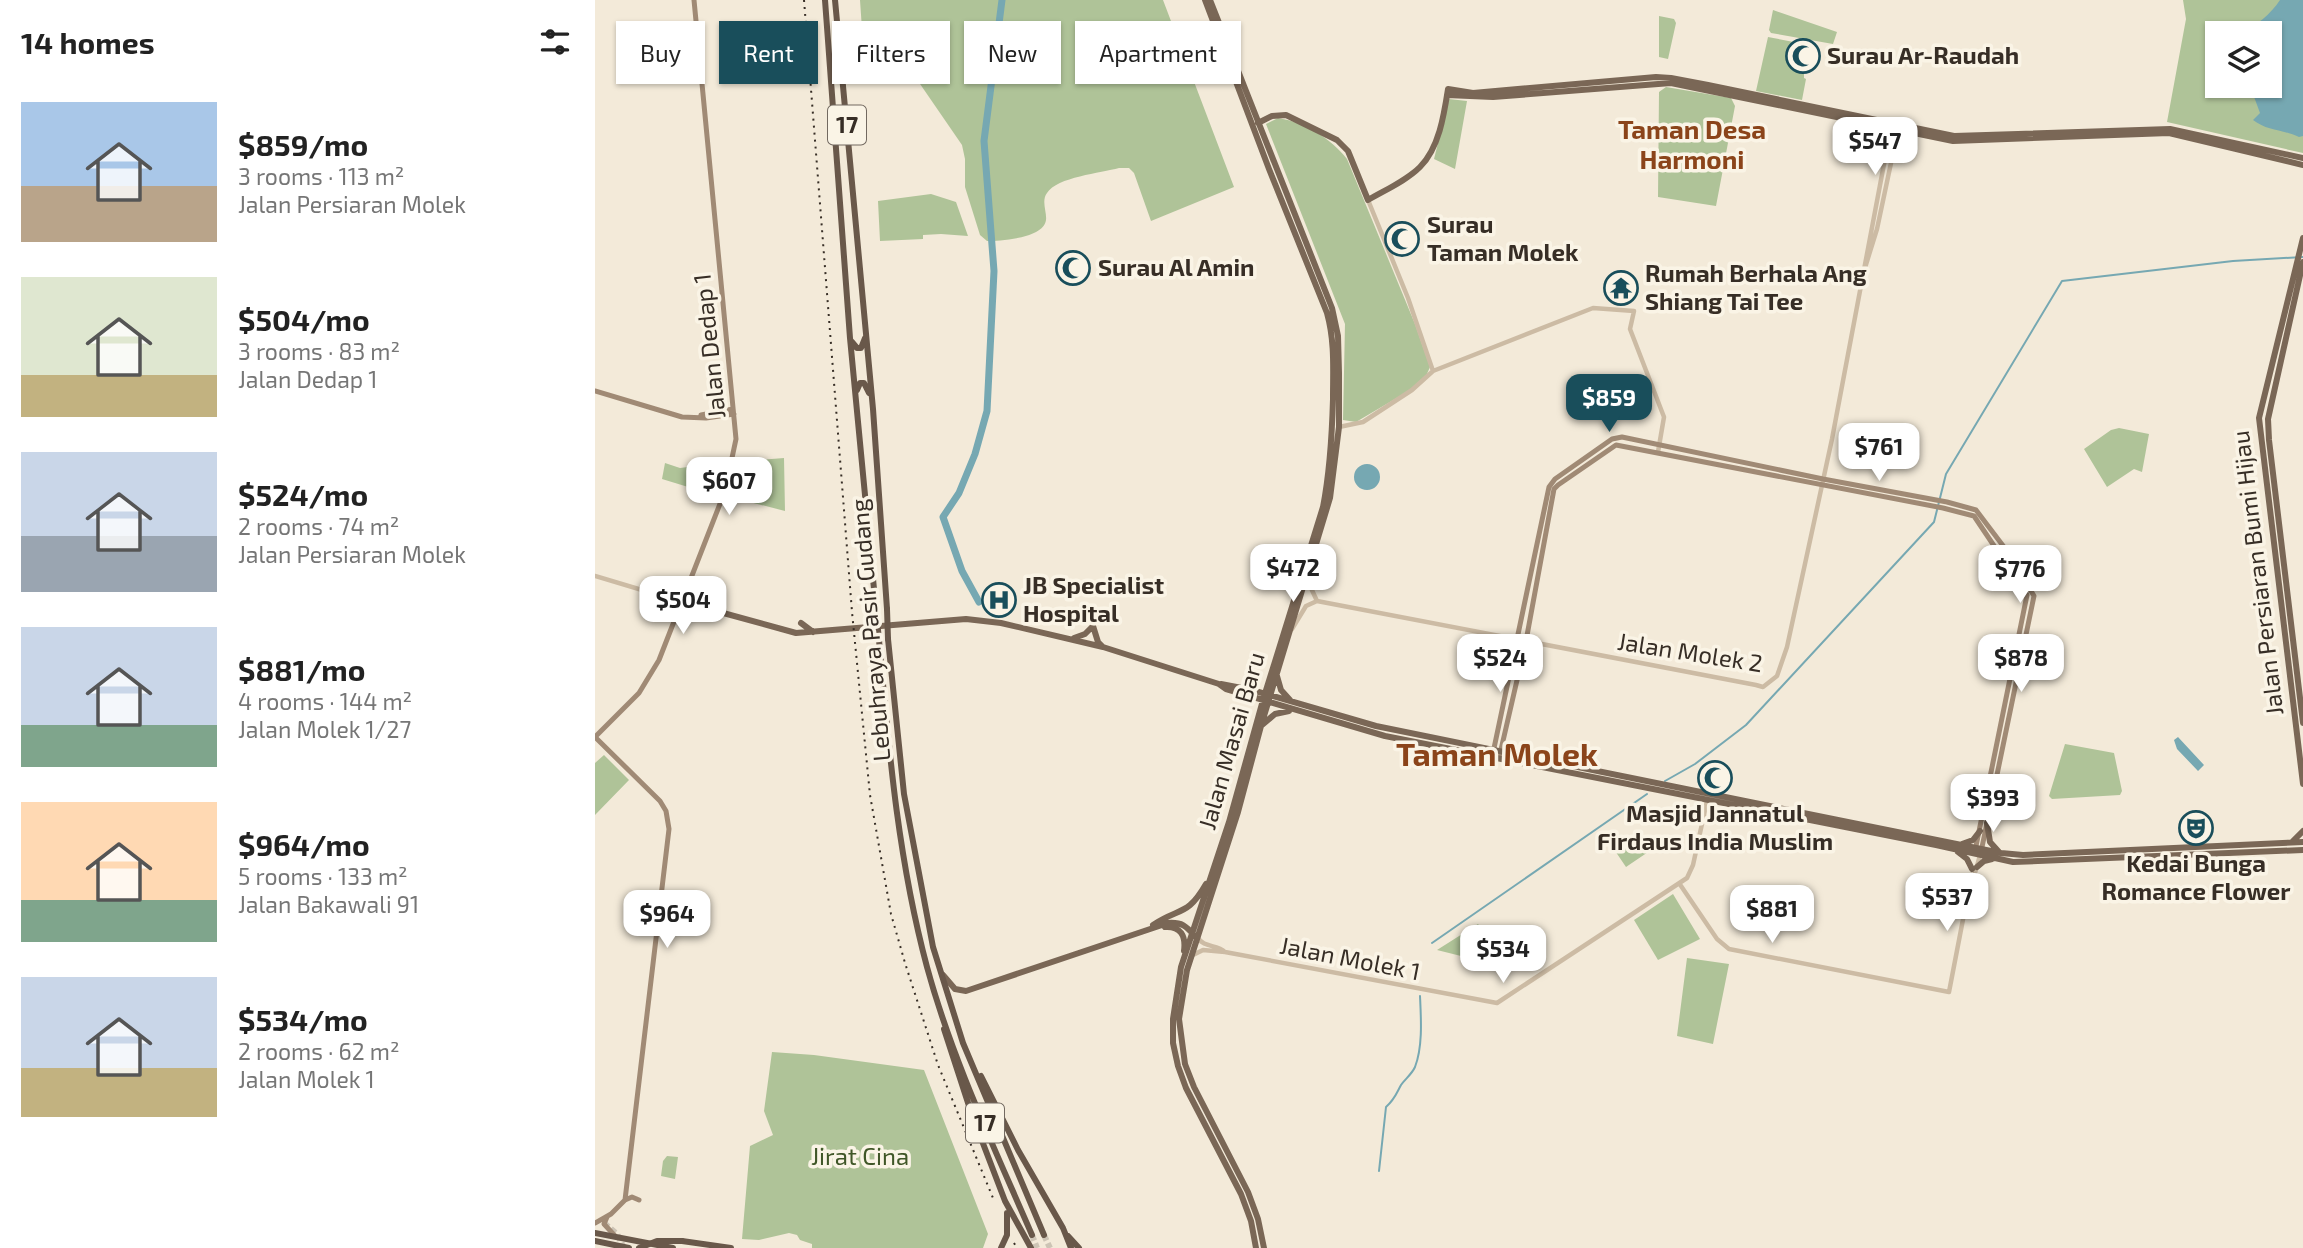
<!DOCTYPE html>
<meta charset="utf-8">
<style>
:root{--surface:#fff;--page:#f6f6f6;--text:#222;--muted:#767676;--accent:#194e5b}
body{margin:0;font-family:"Exo 2",sans-serif;background:var(--page);color:var(--text);height:100vh;display:flex;flex-direction:column;font-size:26px;white-space:nowrap}
*{box-sizing:border-box;margin:0}
p{font-size:23px;color:var(--muted)}
.icon{flex:none;width:38px;height:38px;fill:none;stroke:currentColor;stroke-width:2;stroke-linecap:round;stroke-linejoin:round}
.map{position:relative;flex:1;overflow:hidden}
.details{display:flex;flex-direction:column;background:var(--surface);width:595px}
.details>*{flex:none}
.top-card{position:absolute;left:21px;top:21px;width:665px;height:63px;display:flex;gap:14px}
.controls{position:absolute;left:1610px;top:21px;display:grid;gap:14px}
.controls a{display:grid;place-items:center;width:77px;height:77px;border-radius:0px;background:var(--surface);box-shadow:0 2px 5px #0004;font-size:35px}
.price{position:absolute;translate:-50% -60px;padding:0 16px;border-radius:14px;background:#fff;color:#222;font-size:23px;line-height:46px;filter:drop-shadow(0 2px 4px #0008)}
.price::after{content:'';position:absolute;left:50%;top:42px;width:21px;height:16px;margin-left:-10px;background:inherit;clip-path:polygon(0 0,100% 0,50% 100%)}
.price.active{background:var(--accent);color:#fff}
ul{padding:0;list-style:none}
li{display:flex;align-items:center;gap:21px;height:175px;padding:0 21px}
li span{display:grid;place-items:center;flex:none;width:196px;height:140px;border-radius:0px;color:#555}
li>.icon{margin-inline-start:auto}
span .icon{width:84px;height:84px;fill:#fffc;stroke-width:1}
li b{font-size:30px}
h2{display:flex;justify-content:space-between;align-items:center;height:84px;padding:0 21px;font-size:30px}
.tag{padding:0 24px;border-radius:0px;background:var(--surface);box-shadow:0 2px 5px #0004;font-size:24px;line-height:63px}
.tag.active{background:var(--accent);color:#fff}
main{display:flex;flex:1;min-height:0}
.map>svg:first-child{display:block}
.green{fill:#afc398;fill-rule:evenodd}
.water{fill:#76a8b2}
.lines{fill:none;stroke-linecap:round;stroke-linejoin:round}
.stream{stroke:#76a8b2;stroke-width:2}
.river{stroke:#76a8b2;stroke-width:7}
.trunk-tunnel{stroke:#cdc4b5;stroke-width:6;stroke-dasharray:6 3;stroke-linecap:butt}
.tertiary{stroke:#ccbba4;stroke-width:4.5}
.secondary{stroke:#a08a75;stroke-width:5}
.primary{stroke:#7a6756;stroke-width:6}
.trunk{stroke:#69584a;stroke-width:6}
.rail{stroke:#372e26;stroke-width:2;stroke-dasharray:2 5;stroke-linecap:butt}
.trunk-bridge{stroke:#69584a;stroke-width:6}
.labels{text-anchor:middle;stroke-width:7;stroke-linejoin:round;paint-order:stroke}
.shield{fill:#faf4e6;stroke:#726960;stroke-width:2}
.shield-label{font-size:23px;font-weight:bold;fill:#372e26}
.poi-label{font-size:24px;font-weight:bold;fill:#372e26;stroke:#faf4e6;text-anchor:start}
.street-label{font-size:24px;fill:#372e26;stroke:#faf4e6}
.park-label{font-size:24px;fill:#405728;stroke:#faf4e6}
.neighbourhood-label{font-size:26px;font-weight:bold;fill:#8b441a;stroke:#faf4e6}
.district-label{font-size:32px;font-weight:bold;fill:#8b441a;stroke:#faf4e6}
</style>
<main>
<section class="details">
<h2>14 homes<svg class="icon" aria-label="filters" viewBox="0 0 24 24"><path d="M4 7h16M4 17h16"/><circle cx="9" cy="7" r="2"/><circle cx="15" cy="17" r="2"/></svg></h2>
<ul>
<li><span style="background:linear-gradient(#a9c7e8 60%,#b9a48a 0)"><svg class="icon" aria-label="home" viewBox="0 0 24 24"><path d="M3 11l9-7 9 7M6 9v11h12V9"/></svg></span><div><b>$859/mo</b><p>3 rooms · 113 m²</p><p>Jalan Persiaran Molek</p></div></li>
<li><span style="background:linear-gradient(#dfe7d0 70%,#c2b280 0)"><svg class="icon" aria-label="home" viewBox="0 0 24 24"><path d="M3 11l9-7 9 7M6 9v11h12V9"/></svg></span><div><b>$504/mo</b><p>3 rooms · 83 m²</p><p>Jalan Dedap 1</p></div></li>
<li><span style="background:linear-gradient(#c9d6e8 60%,#9aa5b1 0)"><svg class="icon" aria-label="home" viewBox="0 0 24 24"><path d="M3 11l9-7 9 7M6 9v11h12V9"/></svg></span><div><b>$524/mo</b><p>2 rooms · 74 m²</p><p>Jalan Persiaran Molek</p></div></li>
<li><span style="background:linear-gradient(#c9d6e8 70%,#7fa58c 0)"><svg class="icon" aria-label="home" viewBox="0 0 24 24"><path d="M3 11l9-7 9 7M6 9v11h12V9"/></svg></span><div><b>$881/mo</b><p>4 rooms · 144 m²</p><p>Jalan Molek 1/27</p></div></li>
<li><span style="background:linear-gradient(#ffd9b3 70%,#7fa58c 0)"><svg class="icon" aria-label="home" viewBox="0 0 24 24"><path d="M3 11l9-7 9 7M6 9v11h12V9"/></svg></span><div><b>$964/mo</b><p>5 rooms · 133 m²</p><p>Jalan Bakawali 91</p></div></li>
<li><span style="background:linear-gradient(#c9d6e8 65%,#c2b280 0)"><svg class="icon" aria-label="home" viewBox="0 0 24 24"><path d="M3 11l9-7 9 7M6 9v11h12V9"/></svg></span><div><b>$534/mo</b><p>2 rooms · 62 m²</p><p>Jalan Molek 1</p></div></li>
</ul>
</section>
<div class="map">
<svg width="1708" height="1248" viewBox="0 0 1708 1248">
<rect width="100%" height="100%" fill="#f3ead9"/>
<path class="green" d="M265,0H568L639,187L556,221L539,173L534,168H524C506,173 462,177 452,193C446,201 452,212 451,220C449,238 406,241 392,241L385,235L370,187V159L367,145L323,81L303,66L285,45L268,44Z
M1588,0H1708V153L1572,122L1591,19ZM1622,33H1675V86H1622Z
M1178,10L1242,32L1238,44L1176,33L1174,30Z
M1064,16L1079,19L1081,23L1073,59L1064,57Z
M1173,37L1204,43L1203,47L1198,48L1202,67H1204L1205,70L1209,72V78L1211,79L1207,100L1161,91Z
M1071,87L1136,98L1140,106L1121,206L1063,197L1064,92Z
M854,99L872,101L860,169L839,159Z
M683,118C709,122 737,139 752,159L820,324L835,367L831,376L817,389L761,422L748,420L750,324L671,124Z
M336,194L361,202L373,236L346,234L328,235V239L285,241L283,201Z
M1524,428L1554,434L1547,472L1539,469L1512,487L1489,449L1516,430Z
M189,458L190,511L147,500L143,494L151,461Z
M70,463L85,468L124,463L116,494L67,479Z
M1470,744L1519,753L1527,791L1525,795L1457,799L1454,796Z
M9,755L34,780L0,815V763Z
M1020,834L1061,841L1062,846L1031,867L1012,839Z
M1078,894L1105,939L1063,960L1039,920Z
M883,924L904,954L890,962L842,950Z
M1092,958L1134,964L1118,1044L1082,1036Z
M177,1052L219,1055L329,1070L393,1234L388,1248H217V1244L205,1240L202,1235L194,1233L164,1240L147,1239L155,1146L178,1135L169,1111Z
M72,1156L83,1157L80,1179L66,1176L68,1161Z"/>
<path class="water" d="M1685,0H1708V136L1704,137C1687,129 1672,131 1658,120L1665,113L1658,94L1642,86H1675V33H1645C1662,25 1675,15 1685,0Z
M759 477a13 13 0 1 1 26 0a13 13 0 1 1-26 0Z
M1583,737L1609,765L1603,771L1582,749L1579,740Z"/>
<g class="lines">
<path class="stream" d="M1070,781L1100,764L1151,725L1339,522L1351,474L1467,281L1638,261L1708,257
M837,943L1052,794
M784,1171L791,1107C800,1099 801,1094 806,1085C810,1079 817,1074 820,1067C828,1046 826,1018 825,996"/>
<path class="river" d="M384,602L367,571L348,517L364,493L380,454L392,411L399,271L389,141L407,0"/>
<path class="trunk-tunnel" d="M9,1223L22,1234L29,1248
M437,1235L442,1248
M449,1235L455,1248"/>
<path class="tertiary" d="M773,200L813,298L838,371
M1269,271L1282,229L1303,130
M744,427L768,422L817,390L838,371L998,308L1039,311L1035,329L1069,417L1063,452
M0,576L87,602
M722,601L716,588L722,548
M697,629L711,606L722,601L1161,685L1168,687L1182,676L1192,647L1237,439L1296,127
M1084,883L1122,939L1134,949L1354,992L1370,909L1385,855
M603,938C609,948 622,944 630,952
M598,955L608,950L630,952L902,1003L1092,878L1098,865L1112,801"/>
<path class="secondary" d="M0,391L87,417L111,418L139,414
M106,415L138,409
M0,737L44,693L64,660L130,491L141,439L99,0
M0,737L65,801L71,811L74,829L30,1200
M898,753L954,487L960,479L1017,439L1027,437L1228,479L1352,502L1381,510L1415,555L1439,596L1386,852
M905,754L931,641L959,489L963,485L1021,445L1348,508L1379,516L1432,595L1380,851
M30,1200L37,1197L44,1200
M12,1217L9,1224L21,1237
M0,1223L16,1214L30,1200"/>
<path class="primary" d="M610,0L674,169L732,313C740,342 738,369 738,399C737,435 735,471 728,507L668,700L634,822L586,967L578,1019V1043L583,1066L591,1088L646,1194L656,1221L661,1248
M615,0L737,308L743,336L744,373V427L735,498L666,726L643,812L592,970L584,1019L590,1064L599,1087L653,1192L663,1219L669,1248
M852,95L898,97L1076,83L1358,141L1574,133L1708,165
M663,123L677,116L691,115L742,140L753,151L773,200C790,190 811,181 825,167C844,148 849,115 853,89L878,93L1061,77L1076,78L1113,85L1359,136L1575,129L1708,158
M1708,238L1664,418L1708,784
M1708,262L1673,419L1674,440L1708,723
M88,602L201,633L371,619L406,623L508,647L624,684L631,689L790,736L1341,845L1418,862L1708,850
M206,623L218,632
M479,638L490,634L498,626L503,642L507,646
M682,676L686,690L695,700
M626,684L657,690L781,726L1406,853L1428,855L1708,842
M667,725L680,714L694,711
M1392,823L1395,842L1404,852
M1697,842L1708,831
M1367,844L1378,840L1385,831
M1363,852L1372,859L1377,869
M1382,867L1389,861L1397,859
M558,925C585,907 592,917 611,884
M570,927C586,926 591,936 589,951
M348,975L360,989L371,991L573,923C587,922 591,926 600,936"/>
<path class="trunk" d="M230,0L255,338L281,610
M240,0L278,409L292,609
M257,342L262,348H266L270,338
M262,390L265,383H269L274,393
M293,639L309,794L338,947L368,1043L449,1235
M284,640C294,751 303,859 332,967C357,1059 399,1147 437,1235
M349,1029L376,1112L410,1201L436,1248
M386,1076L423,1150L468,1228L476,1248
M0,1233L78,1248
M473,1236L484,1248
M0,1241L34,1248
M87,1241L136,1248
M406,1248L412,1235V1213"/>
<path class="rail" d="M209,0L257,612L275,795L296,914L310,963L343,1065L398,1198
M419,1243L422,1248"/>
<path class="trunk-bridge" d="M292,609L293,639
M281,610L284,640
M44,1248L62,1241H87"/>
</g>
<defs>
<g id="mosque-ring" transform="scale(1.75)"><circle r="9.5" fill="#faf4e6" stroke="#194e5b" stroke-width="1.5"/><path d="M3.5-4.9A6 6 0 1 0 3.5 4.9A5 5 0 1 1 3.5-4.9Z" fill="#194e5b"/></g>
<g id="temple-ring" transform="scale(1.75)"><circle r="9.5" fill="#faf4e6" stroke="#194e5b" stroke-width="1.5"/><path d="M0-6L5-2H3V0L6.5 2.5H4V6H1.5V3h-3V6H-4V2.5H-6.5L-3 0V-2H-5Z" fill="#194e5b"/></g>
<g id="hospital-ring" transform="scale(1.75)"><circle r="9.5" fill="#faf4e6" stroke="#194e5b" stroke-width="1.5"/><path d="M-5-5h3v3.5h4V-5h3V5h-3V1.5h-4V5h-3Z" fill="#194e5b"/></g>
<g id="theatre-ring" transform="scale(1.75)"><circle r="9.5" fill="#faf4e6" stroke="#194e5b" stroke-width="1.5"/><path d="M-5-5.5Q0-4 5-5.5V0Q5 5 0 6Q-5 5-5 0ZM-3.3-2.5H-1v1.5H-3.3ZM1-2.5H3.3v1.5H1ZM-2.8 1Q0 5.5 2.8 1Z" fill="#194e5b"/></g>
</defs>
<g fill-rule="evenodd">
<use href="#mosque-ring" x="1208" y="56"/>
<use href="#mosque-ring" x="807" y="239"/>
<use href="#mosque-ring" x="478" y="268"/>
<use href="#temple-ring" x="1026" y="288"/>
<use href="#hospital-ring" x="404" y="600"/>
<use href="#mosque-ring" x="1120" y="778"/>
<use href="#theatre-ring" x="1601" y="828"/>
</g>
<g class="labels">
<g class="shield">
<rect x="233" y="105.5" width="38" height="39" rx="5"/>
<rect x="371" y="1103.5" width="38" height="39" rx="5"/>
</g>
<g class="shield-label">
<text x="252" y="133">17</text>
<text x="390" y="1131">17</text>
</g>
<g class="poi-label">
<text x="1232" y="64">Surau Ar-Raudah</text>
<text x="832" y="233">Surau<tspan x="832" dy="28">Taman Molek</tspan></text>
<text x="503" y="276">Surau Al Amin</text>
<text x="1050" y="282">Rumah Berhala Ang<tspan x="1050" dy="28">Shiang Tai Tee</tspan></text>
<text x="428" y="594">JB Specialist<tspan x="428" dy="28">Hospital</tspan></text>
<text x="1120" y="822" text-anchor="middle">Masjid Jannatul<tspan x="1120" dy="28">Firdaus India Muslim</tspan></text>
<text x="1601" y="872" text-anchor="middle">Kedai Bunga<tspan x="1601" dy="28">Romance Flower</tspan></text>
</g>
<g class="street-label">
<text transform="translate(115 346) rotate(-96)" y="8">Jalan Dedap 1</text>
<text transform="translate(1663 573) rotate(-97)" y="8">Jalan Persiaran Bumi Hijau</text>
<text transform="translate(276 630) rotate(-95)" y="8">Lebuhraya Pasir Gudang</text>
<text transform="translate(1095 653) rotate(9)" y="8">Jalan Molek 2</text>
<text transform="translate(637 741) rotate(-74)" y="8">Jalan Masai Baru</text>
<text transform="translate(755 959) rotate(11)" y="8">Jalan Molek 1</text>
</g>
<g class="park-label">
<text x="265" y="1165">Jirat Cina</text>
</g>
<g class="neighbourhood-label">
<text x="1097" y="139">Taman Desa<tspan x="1097" dy="30">Harmoni</tspan></text>
</g>
<g class="district-label">
<text x="902" y="766">Taman Molek</text>
</g>
</g>
</svg>
<div class="controls">
<a><svg class="icon" aria-label="layers" viewBox="0 0 24 24"><path d="M12 4l9 5-9 5-9-5zM3 14l9 5 9-5"/></svg></a>
</div>
<b class="price" style="left:1280px;top:177px">$547</b>
<b class="price active" style="left:1014px;top:434px">$859</b>
<b class="price" style="left:1284px;top:483px">$761</b>
<b class="price" style="left:134px;top:517px">$607</b>
<b class="price" style="left:698px;top:604px">$472</b>
<b class="price" style="left:1425px;top:605px">$776</b>
<b class="price" style="left:88px;top:636px">$504</b>
<b class="price" style="left:905px;top:694px">$524</b>
<b class="price" style="left:1426px;top:694px">$878</b>
<b class="price" style="left:1398px;top:834px">$393</b>
<b class="price" style="left:1352px;top:933px">$537</b>
<b class="price" style="left:1177px;top:945px">$881</b>
<b class="price" style="left:72px;top:950px">$964</b>
<b class="price" style="left:908px;top:985px">$534</b>
<div class="top-card">
<a class="tag">Buy</a>
<a class="tag active">Rent</a>
<a class="tag">Filters</a>
<a class="tag">New</a>
<a class="tag">Apartment</a>
</div>
</div>
</main>
